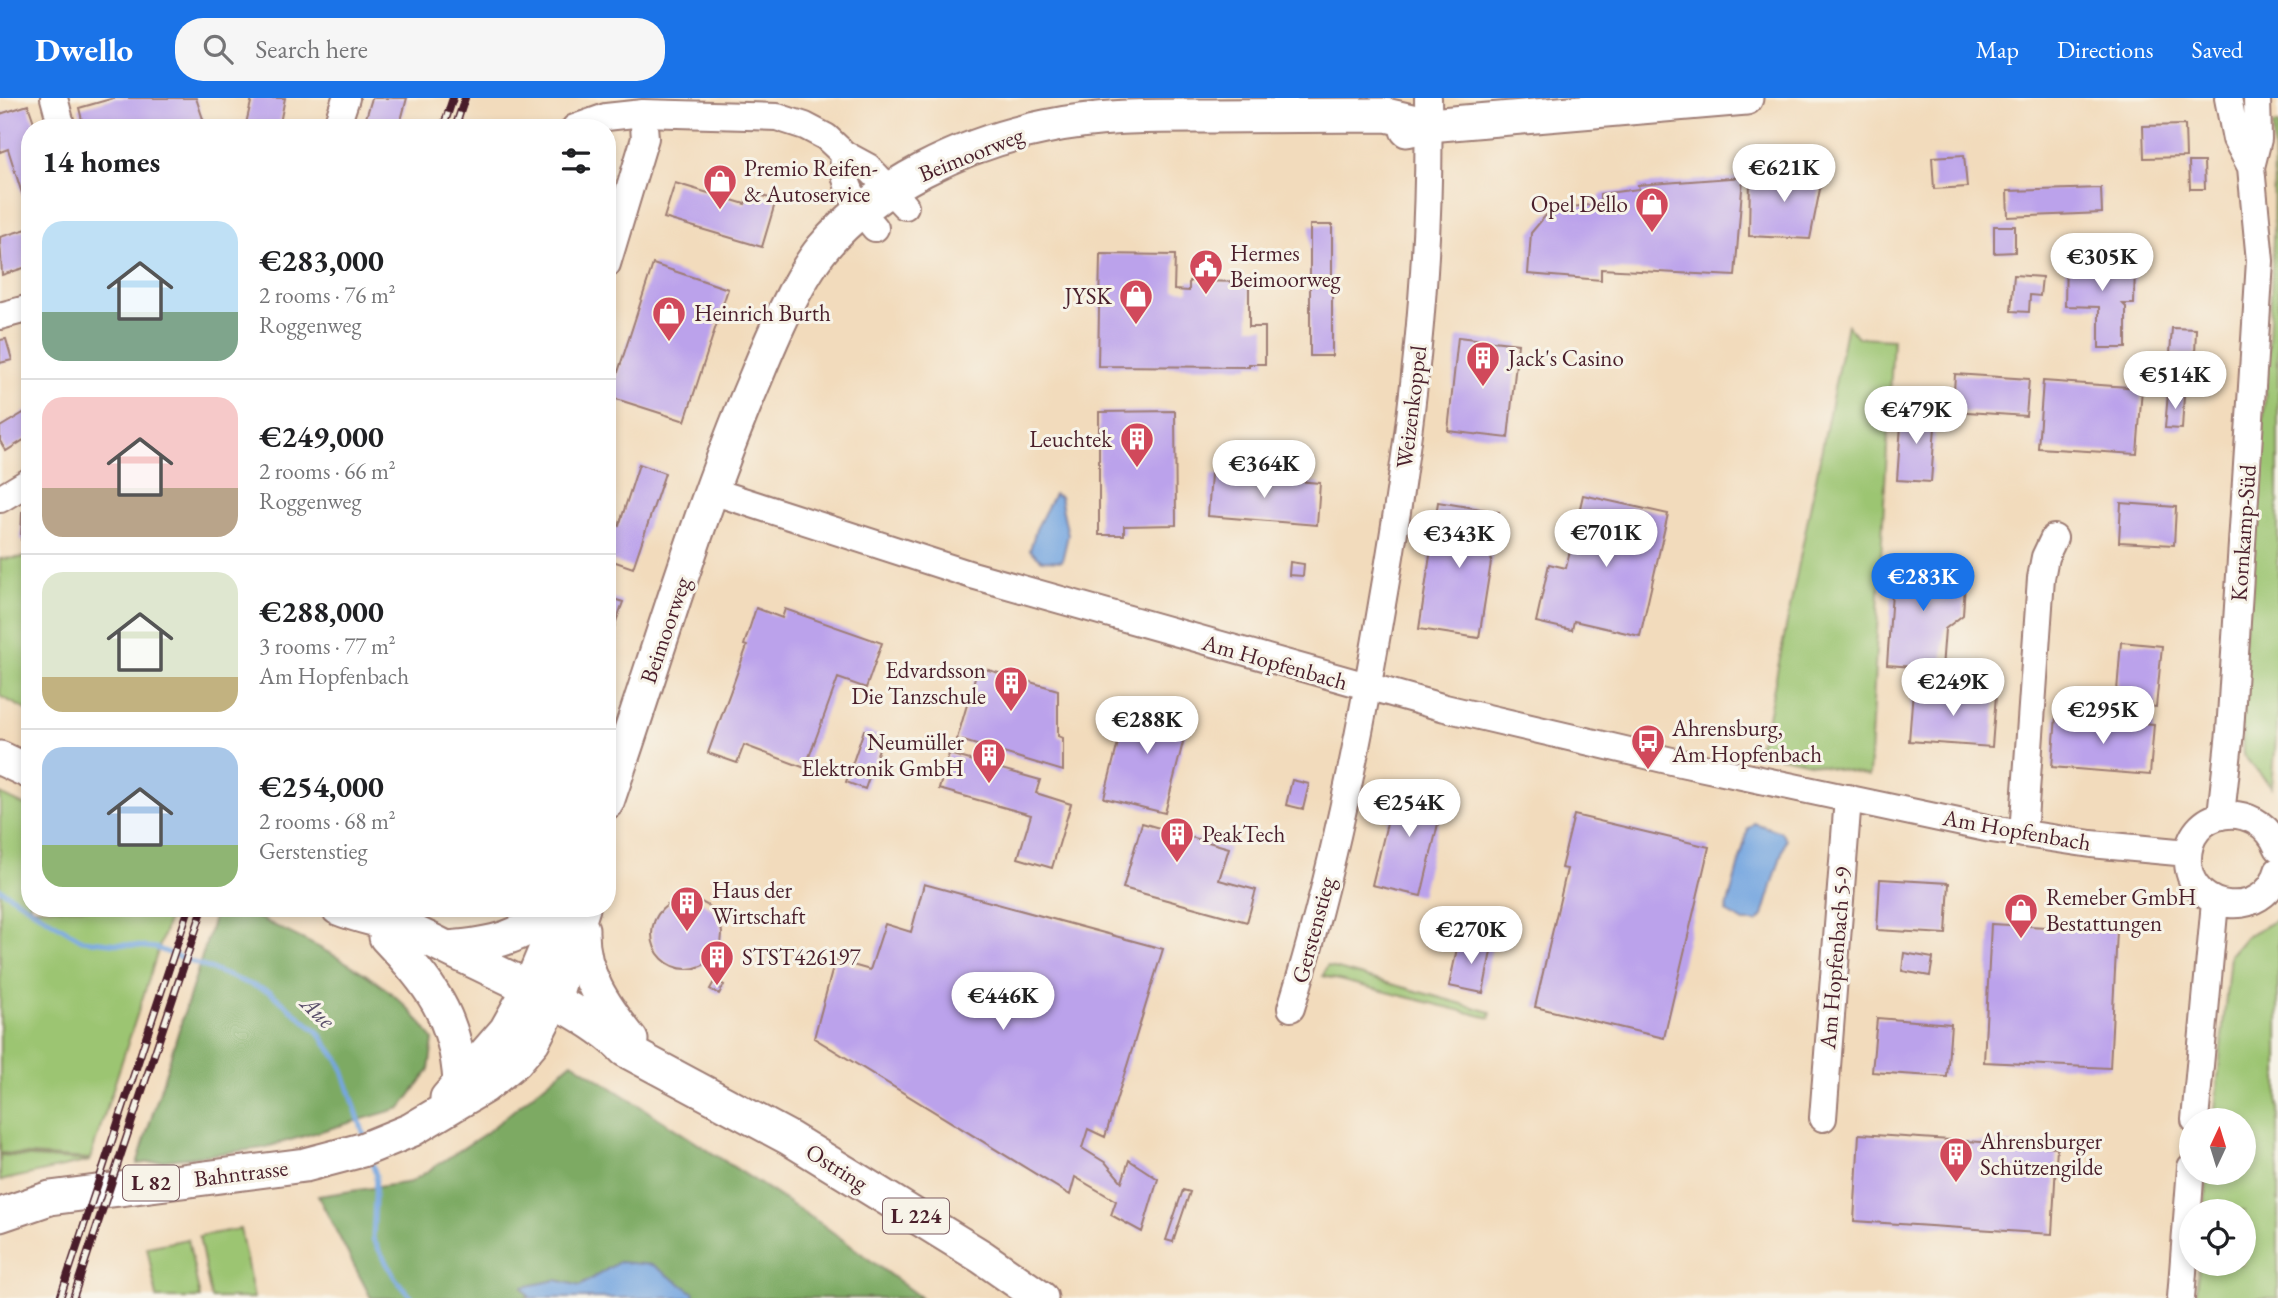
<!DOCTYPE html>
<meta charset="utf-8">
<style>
:root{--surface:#fff;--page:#f6f6f6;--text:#202124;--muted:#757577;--line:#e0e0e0;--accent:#1a73e8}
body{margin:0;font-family:"EB Garamond",serif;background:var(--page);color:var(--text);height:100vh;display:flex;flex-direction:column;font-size:26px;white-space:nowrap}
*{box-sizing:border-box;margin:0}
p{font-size:23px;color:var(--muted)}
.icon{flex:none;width:38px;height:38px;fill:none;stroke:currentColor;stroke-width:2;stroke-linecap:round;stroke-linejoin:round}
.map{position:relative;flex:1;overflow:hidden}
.sheet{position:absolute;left:21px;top:21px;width:595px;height:798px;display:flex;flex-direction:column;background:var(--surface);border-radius:28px;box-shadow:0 4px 10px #0003}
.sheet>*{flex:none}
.needle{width:46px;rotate:4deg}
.buttons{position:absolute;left:2179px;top:1010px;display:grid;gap:14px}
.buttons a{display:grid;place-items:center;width:77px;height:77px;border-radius:50%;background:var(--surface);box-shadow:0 4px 10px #0003;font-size:35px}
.price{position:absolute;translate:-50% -60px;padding:0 16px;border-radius:24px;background:#fff;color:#222;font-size:23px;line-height:46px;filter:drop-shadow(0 2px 4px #0008)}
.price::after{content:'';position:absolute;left:50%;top:42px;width:21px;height:16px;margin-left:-10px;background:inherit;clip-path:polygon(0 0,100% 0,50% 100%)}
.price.active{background:var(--accent);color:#fff}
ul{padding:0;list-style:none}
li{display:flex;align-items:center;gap:21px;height:175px;padding:0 21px}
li+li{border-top:2px solid var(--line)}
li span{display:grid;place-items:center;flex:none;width:196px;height:140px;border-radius:21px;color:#555}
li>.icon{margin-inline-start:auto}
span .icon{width:84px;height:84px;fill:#fffc;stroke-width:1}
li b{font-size:30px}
h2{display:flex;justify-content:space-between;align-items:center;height:84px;padding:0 21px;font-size:30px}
header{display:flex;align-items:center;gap:42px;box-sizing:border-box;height:98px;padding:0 35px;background:var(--accent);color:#fff}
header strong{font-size:33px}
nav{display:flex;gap:38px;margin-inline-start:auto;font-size:24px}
.search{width:490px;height:63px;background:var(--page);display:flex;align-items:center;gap:18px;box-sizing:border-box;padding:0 24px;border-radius:28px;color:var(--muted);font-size:26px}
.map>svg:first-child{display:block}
.green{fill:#9cc572;stroke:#73724e;stroke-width:2}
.forest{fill:#7daa64;stroke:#646448;stroke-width:2}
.water{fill:#75a6e0;stroke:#606286;stroke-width:2}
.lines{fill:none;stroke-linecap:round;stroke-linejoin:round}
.stream{stroke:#75a6e0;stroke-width:5}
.building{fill:#bba2eb}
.minor-casing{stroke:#9e7d74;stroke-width:30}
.major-casing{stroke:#9e7d74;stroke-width:37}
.minor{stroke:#fff;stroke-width:26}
.major{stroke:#fff;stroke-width:33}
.rail-casing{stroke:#4a1f2b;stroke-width:8}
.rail{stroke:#f7f3e8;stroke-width:5;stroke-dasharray:16;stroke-linecap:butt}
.labels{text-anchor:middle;stroke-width:6;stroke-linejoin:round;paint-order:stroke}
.shield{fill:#f7f3e8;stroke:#7e5f64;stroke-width:2}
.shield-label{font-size:21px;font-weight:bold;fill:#4a1f2b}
.street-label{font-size:23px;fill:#4a1f2b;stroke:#f7f3e8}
.poi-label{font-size:23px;fill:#4a1f2b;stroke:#f7f3e8;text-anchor:start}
.water-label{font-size:24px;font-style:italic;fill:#594e6a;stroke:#f7f3e8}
</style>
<header>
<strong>Dwello</strong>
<div class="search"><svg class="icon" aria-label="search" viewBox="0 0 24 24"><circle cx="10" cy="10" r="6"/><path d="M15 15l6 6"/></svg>Search here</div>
<nav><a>Map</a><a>Directions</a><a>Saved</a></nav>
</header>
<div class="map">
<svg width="2278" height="1200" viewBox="0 0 2278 1200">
<rect width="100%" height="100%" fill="#f7f3e8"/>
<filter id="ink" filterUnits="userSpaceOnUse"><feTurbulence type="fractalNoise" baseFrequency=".0143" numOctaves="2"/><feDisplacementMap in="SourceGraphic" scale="14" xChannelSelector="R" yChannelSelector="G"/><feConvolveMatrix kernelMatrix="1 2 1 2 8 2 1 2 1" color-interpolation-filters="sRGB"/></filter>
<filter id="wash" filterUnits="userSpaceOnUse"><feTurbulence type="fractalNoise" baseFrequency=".00686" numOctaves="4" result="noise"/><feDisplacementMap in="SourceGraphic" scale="28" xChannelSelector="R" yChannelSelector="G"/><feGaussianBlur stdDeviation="1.57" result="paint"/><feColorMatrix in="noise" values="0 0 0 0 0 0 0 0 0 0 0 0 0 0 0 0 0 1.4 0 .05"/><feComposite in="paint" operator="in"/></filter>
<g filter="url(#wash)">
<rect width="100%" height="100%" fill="#f2dbbc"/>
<path class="green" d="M2278,26V615L2272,689L2243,657L2240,579C2257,395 2278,212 2273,27Z
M1847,226L1858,239L1893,241L1869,678L1754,653L1765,634Z
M30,459V614L0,598V461Z
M0,696L30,710V810H172L90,1061L0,1055Z
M2278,821V1200H2195L2199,1166H2244V1113H2204L2208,1075L2244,1074V1022H2214L2230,857L2246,838Z
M1327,868L1491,914L1490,920L1323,878Z
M0,1057L90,1063L0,1083Z
M240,1131L254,1200H211L199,1138Z
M188,1141L200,1200H157L147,1149Z"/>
<path class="forest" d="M217,810H239C306,845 392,875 433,942L429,972L401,1010L263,1050L137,1066Z
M572,964L823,1127L921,1200H693L694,1195L619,1164L580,1188L556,1182L523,1190L530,1200H371L318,1098L411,1084L486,1035Z"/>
<path class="water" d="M1054,396L1060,399L1068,437L1062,463L1042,462L1030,452L1036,431Z
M1754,725L1781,734L1786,741L1763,818L1757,824H1744L1726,814L1748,731Z
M619,1164L653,1167L694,1195L693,1200H530L523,1189L556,1182L580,1188Z"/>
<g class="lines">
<path class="stream" d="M0,791L30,810
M30,810L82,842L156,850L270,894L317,933L341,966L365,1040
M370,1059L376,1077L373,1141L395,1180L412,1200"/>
</g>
<g id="blocks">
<path class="building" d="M114,0H196L205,27L84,30L79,10Z
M252,0H285L279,30H245Z
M372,0H407L399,30H363Z
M28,7L36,30H30V103L25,105L8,51L0,54V16Z
M2185,27L2186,59L2144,60L2143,28Z
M1964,57L1967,89L1934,91L1932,59Z
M2189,64H2204L2205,91H2190Z
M1824,71L1810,141L1749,138L1750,79Z
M1743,79L1735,178L1601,171V182L1528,176L1531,135L1546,117L1561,110L1600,106V96L1639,91L1638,87Z
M675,85L745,106L749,94L776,102L762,149L664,120Z
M2101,90L2102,115L2008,119L2007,93Z
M1310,127H1332V258H1310Z
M1994,128H2015V154L1994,155Z
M30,130V168L2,177L0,139Z
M1100,156L1175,157L1174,192L1189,193V183L1249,184V229H1265V266H1249V269L1098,268Z
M2066,158L2124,159V165L2135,166L2134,206H2123L2126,209V250H2099V209L2065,208Z
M653,166L728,191L685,323L610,299Z
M2014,177L2042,179L2040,198L2030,197L2029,214L2011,213Z
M2172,230L2196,231L2195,257L2170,255Z
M1458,239L1518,246L1508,340L1448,333Z
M6,241L12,262L0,265V242Z
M1955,276L2029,281L2026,318L1953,313Z
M2043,283L2142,290L2137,356L2038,350Z
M2168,295L2184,297L2182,331L2165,330Z
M30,311V338L6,353L0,343V329Z
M1175,313L1176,427L1124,428V437H1099V314Z
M1902,313L1936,315L1931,384L1897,382Z
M639,366L665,375L633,470L607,461V424L619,428Z
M1211,376L1320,385L1317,427L1208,418Z
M1583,397L1668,416L1640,538L1574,523L1572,532L1536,524L1549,466L1566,470Z
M1438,404L1499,414L1479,540L1419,531Z
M2121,405L2176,409L2174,447L2119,444Z
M22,414L30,415V442H21Z
M1290,464L1304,466L1303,478L1289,477Z
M1894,465L1966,469L1963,517L1945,531L1942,571L1887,567Z
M607,499L623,504L612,535L607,533Z
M756,510L782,520L785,511L882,545L866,590L838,580L805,670L744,647L737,665L708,655L747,548L744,547Z
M2121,544L2162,548L2156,609L2116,605Z
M978,569L1058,592V638L1063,640V673L957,641Z
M1973,591L1990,592V596L1996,597L1992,649L1909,643L1913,592L1972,596Z
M1129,601L1190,617L1165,715L1104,700Z
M2056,618L2154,626L2150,677L2052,669Z
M864,632L883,639L865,691L846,684Z
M949,656L1040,682L1036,695L1071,706L1052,770L1018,760L1031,717L939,691Z
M1292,682L1309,686L1303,711L1286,707Z
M1397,684L1445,696L1421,798L1372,787Z
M1574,717L1709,749L1664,940L1535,909L1567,771L1561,770Z
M1142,725L1229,750L1219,782L1256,792L1247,824L1123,790Z
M1880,781L1949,785L1946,836L1877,832Z
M924,786L1163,851L1105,1039L1088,1031L1082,1050L1106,1065L1122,1084L1129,1062L1158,1081L1142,1134L1111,1117L1116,1103L1075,1079L1070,1097L814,940L835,862L870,872L885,826L911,834Z
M652 836a35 35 0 1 1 70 0a35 35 0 1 1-70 0Z
M1991,826L2117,833L2110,970L1984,964Z
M1459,841L1492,848L1483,895L1449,888Z
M1904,855L1933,860L1930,878L1902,873Z
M715,882L724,887L719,896L710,891Z
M1877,920L1951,926L1947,979L1872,974Z
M1859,1036L2057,1049L2052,1136L1854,1123Z
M1183,1092L1190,1094L1173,1144L1166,1142Z"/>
</g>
</g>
<g filter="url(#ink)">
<use href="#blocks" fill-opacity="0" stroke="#9e7d74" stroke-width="2"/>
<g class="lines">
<g class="minor-casing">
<path id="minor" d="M54,0L62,30
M336,30L346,0
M575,30L606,19L643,15L777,19L805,28L826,39L844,56L868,69L905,108
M844,56C841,84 857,110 875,130
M2251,69L2258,41L2257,0
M607,166L645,40L643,15
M0,218L30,210
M712,393L972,477L1445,610L1676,664L1991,731L2091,746L2188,755
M0,401L30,383
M2221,717L2230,634L2260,163L2251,69L2236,41L2228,0
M2023,736L2041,480L2045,459L2054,440
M2278,750C2257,699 2185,709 2188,765C2191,815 2265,822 2278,773
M1291,910C1332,778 1359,643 1382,506C1411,338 1432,171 1428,0
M1823,1020L1848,700
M2195,1022L2215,804
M2181,1200L2191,1069"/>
</g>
<g class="major-casing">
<path id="major" d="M1407,32L1429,27L1746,0
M0,660L30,674
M607,704C656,562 697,417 756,279C772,240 796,183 822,151C875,87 964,45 1045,29C1100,17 1156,18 1212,18C1270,18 1328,17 1386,17L1429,27
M338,810C357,818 375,821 395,827C418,834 441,848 463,858C508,880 593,916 625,952L789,1040L982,1159L1041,1200
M582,831C581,876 604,908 631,942
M386,839C430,886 456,918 460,984
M447,850C497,846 518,840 560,810
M447,1000L506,932L529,891L563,810
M0,1117L50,1100L305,1067L362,1052L411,1032L485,988L516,963L533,943L553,904L583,810"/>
</g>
<use href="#minor" class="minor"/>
<use href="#major" class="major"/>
<g class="rail-casing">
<path id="rail" d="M443,30L453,0
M455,30L465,0
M60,1200L189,810
M73,1200L203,810"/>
</g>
<use href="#rail" class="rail"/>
</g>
</g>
<defs>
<g id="shop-pin" transform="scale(1.75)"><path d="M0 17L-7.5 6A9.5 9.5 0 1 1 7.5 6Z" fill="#d1495b" stroke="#f7f3e8"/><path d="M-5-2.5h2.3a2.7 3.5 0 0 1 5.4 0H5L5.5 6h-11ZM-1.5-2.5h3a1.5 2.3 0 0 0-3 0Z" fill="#fff"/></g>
<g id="civic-pin" transform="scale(1.75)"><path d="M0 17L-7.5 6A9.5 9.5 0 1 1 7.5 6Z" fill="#d1495b" stroke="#f7f3e8"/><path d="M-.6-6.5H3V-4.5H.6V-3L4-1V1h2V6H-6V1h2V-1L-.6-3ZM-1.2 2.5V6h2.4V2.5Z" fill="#fff"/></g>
<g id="building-pin" transform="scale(1.75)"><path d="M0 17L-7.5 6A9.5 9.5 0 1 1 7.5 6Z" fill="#d1495b" stroke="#f7f3e8"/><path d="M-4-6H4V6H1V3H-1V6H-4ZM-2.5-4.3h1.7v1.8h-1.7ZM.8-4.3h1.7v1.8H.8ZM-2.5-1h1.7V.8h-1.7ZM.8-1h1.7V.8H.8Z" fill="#fff"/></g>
<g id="bus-pin" transform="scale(1.75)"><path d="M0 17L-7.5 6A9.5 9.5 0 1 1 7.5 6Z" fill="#d1495b" stroke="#f7f3e8"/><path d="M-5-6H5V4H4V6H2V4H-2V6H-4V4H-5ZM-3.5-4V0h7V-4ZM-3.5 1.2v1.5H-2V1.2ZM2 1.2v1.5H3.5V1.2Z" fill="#fff"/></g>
</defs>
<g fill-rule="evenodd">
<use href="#shop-pin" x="720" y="83"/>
<use href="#shop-pin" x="1652" y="106"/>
<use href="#civic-pin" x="1206" y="168"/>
<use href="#shop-pin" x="1136" y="198"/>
<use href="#shop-pin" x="669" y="215"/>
<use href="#building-pin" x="1483" y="260"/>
<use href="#building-pin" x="1137" y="341"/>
<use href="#building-pin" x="1011" y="585"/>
<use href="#bus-pin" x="1648" y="643"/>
<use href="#building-pin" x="989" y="657"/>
<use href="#building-pin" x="1177" y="736"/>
<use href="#building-pin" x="687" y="805"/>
<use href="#shop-pin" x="2021" y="812"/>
<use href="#building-pin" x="717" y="859"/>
<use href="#building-pin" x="1956" y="1056"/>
</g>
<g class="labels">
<g class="shield">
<rect x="123" y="1067.5" width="56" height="35" rx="5"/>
<rect x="883" y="1100.5" width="66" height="35" rx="5"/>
</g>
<g class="shield-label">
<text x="151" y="1092">L 82</text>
<text x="916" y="1125">L 224</text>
</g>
<g class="street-label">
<text transform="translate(971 56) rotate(-22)" y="8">Beimoorweg</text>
<text transform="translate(1411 309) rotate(-83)" y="8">Weizenkoppel</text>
<text transform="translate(2243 435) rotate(-86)" y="8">Kornkamp-Süd</text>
<text transform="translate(665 532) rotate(-71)" y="8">Beimoorweg</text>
<text transform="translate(1275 564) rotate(16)" y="8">Am Hopfenbach</text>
<text transform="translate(2017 732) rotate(10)" y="8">Am Hopfenbach</text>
<text transform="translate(1313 832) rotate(-75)" y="8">Gerstenstieg</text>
<text transform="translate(1835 860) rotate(-85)" y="8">Am Hopfenbach 5-9</text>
<text transform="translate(837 1069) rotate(32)" y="8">Ostring</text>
<text transform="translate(241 1075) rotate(-7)" y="8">Bahntrasse</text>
</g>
<g class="poi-label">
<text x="744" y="78">Premio Reifen-<tspan x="744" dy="26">&amp; Autoservice</tspan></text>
<text x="1628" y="114" text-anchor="end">Opel Dello</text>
<text x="1230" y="163">Hermes<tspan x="1230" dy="26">Beimoorweg</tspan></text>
<text x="1112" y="206" text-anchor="end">JYSK</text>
<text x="694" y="223">Heinrich Burth</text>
<text x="1508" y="268">Jack's Casino</text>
<text x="1112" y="349" text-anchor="end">Leuchtek</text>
<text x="986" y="580" text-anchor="end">Edvardsson<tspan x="986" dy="26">Die Tanzschule</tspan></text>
<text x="1672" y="638">Ahrensburg,<tspan x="1672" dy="26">Am Hopfenbach</tspan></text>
<text x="964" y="652" text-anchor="end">Neumüller<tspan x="964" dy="26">Elektronik GmbH</tspan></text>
<text x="1202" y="744">PeakTech</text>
<text x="712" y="800">Haus der<tspan x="712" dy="26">Wirtschaft</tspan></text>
<text x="2046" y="807">Remeber GmbH<tspan x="2046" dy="26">Bestattungen</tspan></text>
<text x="742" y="867">STST426197</text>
<text x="1980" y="1051">Ahrensburger<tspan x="1980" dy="26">Schützengilde</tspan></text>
</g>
<g class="water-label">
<text transform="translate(318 914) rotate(44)" y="8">Aue</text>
</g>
</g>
</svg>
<div class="buttons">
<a><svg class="needle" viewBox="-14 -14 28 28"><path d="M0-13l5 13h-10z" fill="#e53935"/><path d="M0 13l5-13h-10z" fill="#757577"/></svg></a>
<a><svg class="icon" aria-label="locate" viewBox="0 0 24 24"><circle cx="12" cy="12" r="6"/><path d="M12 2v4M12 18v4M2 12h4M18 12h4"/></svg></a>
</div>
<b class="price" style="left:1784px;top:106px">€621K</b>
<b class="price" style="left:2102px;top:195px">€305K</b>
<b class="price" style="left:2175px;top:313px">€514K</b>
<b class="price" style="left:1916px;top:348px">€479K</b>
<b class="price" style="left:1264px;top:402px">€364K</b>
<b class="price" style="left:1606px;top:471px">€701K</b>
<b class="price" style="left:1459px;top:472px">€343K</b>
<b class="price active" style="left:1923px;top:515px">€283K</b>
<b class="price" style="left:1953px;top:620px">€249K</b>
<b class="price" style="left:2103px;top:648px">€295K</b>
<b class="price" style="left:1147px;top:658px">€288K</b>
<b class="price" style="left:1409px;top:741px">€254K</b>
<b class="price" style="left:1471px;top:868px">€270K</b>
<b class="price" style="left:1003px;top:934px">€446K</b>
<section class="sheet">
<h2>14 homes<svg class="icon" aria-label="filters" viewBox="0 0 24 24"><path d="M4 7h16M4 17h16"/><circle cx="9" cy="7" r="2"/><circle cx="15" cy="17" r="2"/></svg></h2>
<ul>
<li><span style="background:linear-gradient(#bfe0f5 65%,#7fa58c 0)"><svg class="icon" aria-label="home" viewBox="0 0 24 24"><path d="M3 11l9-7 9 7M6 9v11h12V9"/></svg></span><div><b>€283,000</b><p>2 rooms · 76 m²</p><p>Roggenweg</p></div></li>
<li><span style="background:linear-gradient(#f6c9c9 65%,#b9a48a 0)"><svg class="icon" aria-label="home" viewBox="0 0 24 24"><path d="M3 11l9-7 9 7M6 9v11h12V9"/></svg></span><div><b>€249,000</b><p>2 rooms · 66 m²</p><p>Roggenweg</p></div></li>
<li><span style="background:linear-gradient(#dfe7d0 75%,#c2b280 0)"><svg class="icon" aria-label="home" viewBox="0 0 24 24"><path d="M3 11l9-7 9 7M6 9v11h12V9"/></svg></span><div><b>€288,000</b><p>3 rooms · 77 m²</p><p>Am Hopfenbach</p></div></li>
<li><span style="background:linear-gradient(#a9c7e8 70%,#8fb573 0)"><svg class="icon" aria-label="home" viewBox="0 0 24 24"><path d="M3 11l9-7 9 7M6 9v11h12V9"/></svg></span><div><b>€254,000</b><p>2 rooms · 68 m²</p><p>Gerstenstieg</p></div></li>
</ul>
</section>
</div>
